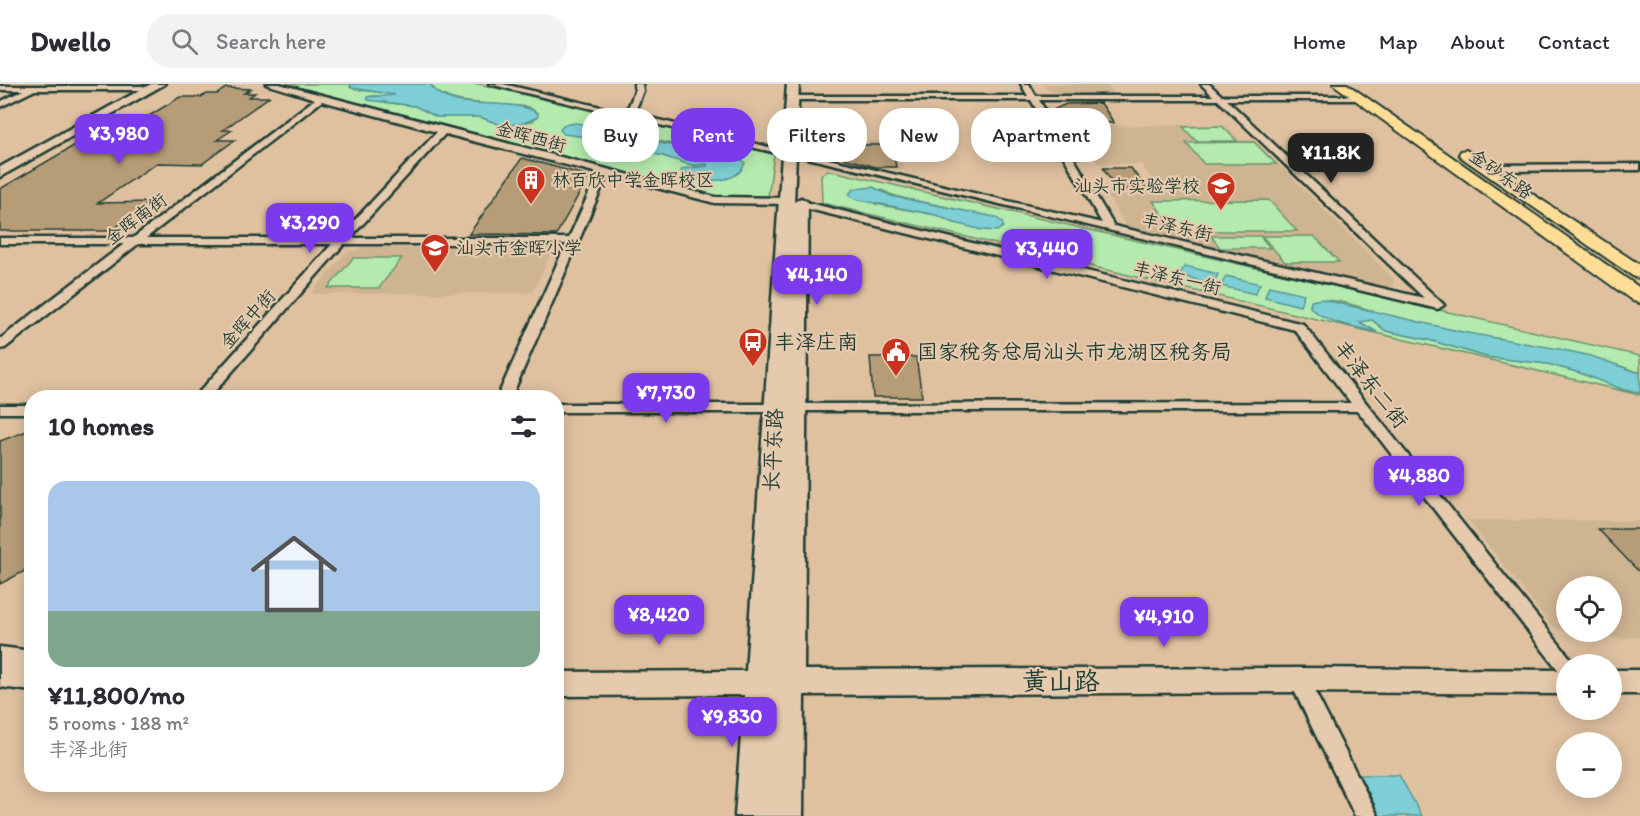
<!DOCTYPE html>
<meta charset="utf-8">
<style>
:root{--surface:#fff;--page:#f2f2f3;--text:#2b2b33;--muted:#7c7c81;--line:#e1e1e2;--accent:#7c3aed}
body{margin:0;font-family:Itim,"LXGW WenKai TC",sans-serif;background:var(--page);color:var(--text);height:100vh;display:flex;flex-direction:column;font-size:22px;white-space:nowrap}
*{box-sizing:border-box;margin:0}
p{font-size:20px;color:var(--muted)}
.icon{flex:none;width:33px;height:33px;fill:none;stroke:currentColor;stroke-width:2;stroke-linecap:round;stroke-linejoin:round}
.map{position:relative;flex:1;overflow:hidden}
.panel{position:absolute;left:24px;top:306px;width:540px;height:402px;display:flex;flex-direction:column;background:var(--surface);border-radius:24px;box-shadow:0 3px 15px #0003}
.panel>*{flex:none}
.banner{position:absolute;left:582px;top:24px;width:570px;height:54px;display:flex;gap:12px}
.fabs{position:absolute;left:1556px;top:492px;display:grid;gap:12px}
.fabs a{display:grid;place-items:center;width:66px;height:66px;border-radius:50%;background:var(--surface);box-shadow:0 3px 15px #0003;font-size:30px}
.price{position:absolute;translate:-50% -51px;padding:0 14px;border-radius:12px;background:var(--accent);color:#fff;font-size:20px;line-height:39px;filter:drop-shadow(0 2px 3px #0008)}
.price::after{content:'';position:absolute;left:50%;top:36px;width:18px;height:14px;margin-left:-9px;background:inherit;clip-path:polygon(0 0,100% 0,50% 100%)}
.price.on{background:#222;color:#fff}
ul{padding:0;list-style:none}
li{display:grid;align-content:center;gap:12px;height:318px;padding:0 24px}
li+li{border-top:2px solid var(--line)}
li span{display:grid;place-items:center;height:186px;border-radius:18px;color:#555}
li>.icon{margin-inline-start:auto}
span .icon{width:108px;height:108px;fill:#fffc;stroke-width:1}
li b{font-size:26px}
h2{display:flex;justify-content:space-between;align-items:center;height:72px;padding:0 24px;font-size:26px}
.tag{padding:0 21px;border-radius:24px;background:var(--surface);box-shadow:0 3px 15px #0003;font-size:21px;line-height:54px}
.tag.on{background:var(--accent);color:#fff}
header{display:flex;align-items:center;gap:36px;box-sizing:border-box;height:84px;padding:0 30px;background:var(--surface);border-bottom:2px solid var(--line)}
header strong{font-size:28px}
nav{display:flex;gap:33px;margin-inline-start:auto;font-size:21px}
.search{width:420px;height:54px;background:var(--page);display:flex;align-items:center;gap:15px;box-sizing:border-box;padding:0 21px;border-radius:24px;color:var(--muted);font-size:22px}
.map>svg:first-child{display:block}
.built{fill:#cfb492;fill-rule:evenodd}
.green{fill:#b4eaad;stroke:#6a9470;stroke-width:1.5;fill-rule:evenodd}
.water{fill:#7dcfd5;stroke:#579595;stroke-width:1.5}
.building{fill:#b69c77;stroke:#1f3d34;stroke-width:1.5}
.lines{fill:none;stroke-linecap:round;stroke-linejoin:round}
.street-casing{stroke:#1f3d34;stroke-width:5}
.secondary-casing{stroke:#1f3d34;stroke-width:5}
.primary-casing{stroke:#1f3d34;stroke-width:4}
.street{fill:#e6caad;fill-rule:evenodd}
.secondary{fill:#e6caad;fill-rule:evenodd}
.primary{fill:#ffdd96;fill-rule:evenodd}
.labels{text-anchor:middle;stroke-width:4.5;stroke-linejoin:round;paint-order:stroke}
.far-street-label{font-size:18px;fill:#1f3d34;stroke:#e6caad}
.far-poi-label{font-size:18px;fill:#1f3d34;stroke:#e6caad;text-anchor:start}
.poi-label{font-size:21px;fill:#1f3d34;stroke:#e6caad;text-anchor:start}
.street-label{font-size:21px;fill:#1f3d34;stroke:#e6caad}
.near-street-label{font-size:26px;fill:#1f3d34;stroke:#e6caad}
</style>
<header>
<strong>Dwello</strong>
<div class="search"><svg class="icon" aria-label="search" viewBox="0 0 24 24"><circle cx="10" cy="10" r="6"/><path d="M15 15l6 6"/></svg>Search here</div>
<nav><a>Home</a><a>Map</a><a>About</a><a>Contact</a></nav>
</header>
<div class="map">
<svg width="1640" height="732" viewBox="0 0 1640 732">
<rect width="100%" height="100%" fill="#dfc1a0"/>
<filter id="ink" filterUnits="userSpaceOnUse"><feTurbulence type="fractalNoise" baseFrequency=".0167" numOctaves="2"/><feDisplacementMap in="SourceGraphic" scale="12" xChannelSelector="R" yChannelSelector="G"/><feConvolveMatrix kernelMatrix="1 2 1 2 8 2 1 2 1" color-interpolation-filters="sRGB"/></filter>
<g filter="url(#ink)">
<path class="built" d="M1043,0H1106L1114,10H1065L1049,7Z
M1224,41L1240,56H1254L1394,195L1392,203L1372,200L1127,143L1107,111L1163,110L1141,80H1098L1086,61L1077,59L1067,42Z
M898,57L904,85H875L828,73V58Z
M364,163L543,165L551,170L532,209L310,210L346,169Z
M1468,436L1640,437V554L1576,553L1551,541ZM1566,502H1611V548H1566Z"/>
<path class="green" d="M285,0H352L350,3L360,6L395,10L396,12H372L382,18L415,22L437,33H480L501,41L533,37L538,29L528,23C502,18 445,25 430,0H479L774,70L768,113L717,112ZM634,48C663,60 690,66 721,67L699,96L694,83L707,82V80L691,81L660,71L625,65L611,56L573,51Z
M1222,42L1237,57H1196L1183,43Z
M1254,58L1276,80H1204L1186,59Z
M828,86L1640,272V289C1582,266 1522,261 1462,248C1438,243 1414,238 1391,232C1366,226 1336,211 1311,218L1310,223C1327,239 1353,243 1375,247L1358,237L1372,236L1386,247L1429,256L1487,273L1548,280L1580,289L1624,306L1640,309V311L822,119L821,91ZM882,106C899,117 933,118 955,125V139L936,131L875,120Z
M1269,116L1297,147H1174L1153,117Z
M1211,152H1260L1270,164H1220Z
M1262,152H1314L1339,178H1285Z
M353,174H402L379,204H328Z"/>
<path class="water" d="M352,0H430C448,31 509,11 538,29V33L521,40L501,41L480,33H437L415,22L368,16L367,13L395,11L352,4L350,3Z
M576,39C595,42 617,43 636,49C644,51 652,56 661,59C686,66 729,61 745,79C737,102 698,99 681,88L682,85L707,82V80L691,81L660,71L625,65L611,56L564,50L560,46L564,41Z
M873,103L891,112L995,133L1002,138L1003,143L997,147L982,146L955,139L936,131L855,115L849,110L854,105Z
M1185,182L1218,190L1213,200L1179,191Z
M1226,192L1260,200L1255,210L1221,202Z
M1269,202L1304,210L1300,222L1265,213Z
M1321,215L1462,248L1559,265L1591,272L1640,289V309L1624,306L1580,289L1548,280L1487,273L1429,256L1386,247L1372,236L1359,238L1377,248C1354,242 1327,240 1310,223L1311,217Z
M1358,691H1399L1422,732H1379Z"/>
<path class="building" d="M226,4L251,5L244,9H255L249,13H269L223,46H232L217,56H235L202,80L157,79L98,119L150,118L111,147H0V105L82,57H101L120,46H126L180,13H201L207,10H217Z
M1101,19L1114,39H1097L1095,35H1061L1055,25L1066,20Z
M842,61H892L896,83H876L843,74Z
M522,74L589,92L556,151L469,150Z
M1103,84H1131L1147,106H1117Z
M870,273H916L922,313H873Z
M32,345V478L23,488L0,500V357Z
M1598,445H1640V489Z"/>
<g class="lines">
<g class="street-casing">
<path id="street" d="M266,0H279L715,113L786,114L791,117L786,120L715,119L607,91L511,314H497L566,160H344L209,314H194L332,160H138L5,264L0,265V255L124,160H0V154H133L315,15ZM322,17L437,48L338,154H146ZM445,50L598,89L569,154H350Z
M489,0H503L626,29L635,7L634,0H642L643,7L634,30L793,69L789,72Z
M1021,0H1029L1036,12H1213L1201,0H1209L1222,12H1363L1364,14L1360,16H1227L1444,221L1438,225L799,72L803,69L1102,139L1031,16H792L788,14L792,12H1028ZM1039,16H1218L1424,214L1114,142Z
M0,2H143L147,4L143,6H35L0,23V18L23,6H0Z
M1640,80V86L1488,87L1483,84L1488,81Z
M801,117L1303,240L1575,580H1566V589L1559,587L1358,327H791L789,324L791,321L796,320L1351,319L1295,246L797,122V118Z
M556,320H775L782,324L775,328H556Z
M0,321H32V329H0Z
M1299,588L1306,590L1378,732H1355L1289,596L1292,590Z"/>
</g>
<g class="secondary-casing">
<path id="secondary" d="M151,0H165L0,93V83Z
M787,0H799L794,118L801,114L808,118L804,586L1299,584L1566,586V610L1299,608L804,611L803,732H769L774,611L769,732H735L744,611L556,612V588L746,587Z
M0,563L32,567V607L0,603Z
M1611,586H1640V610H1611Z"/>
</g>
<g class="primary-casing">
<path id="primary" d="M1333,0H1347L1640,204V219L1633,217Z
M1466,66L1640,181V194L1634,193L1461,73L1459,70L1461,67Z"/>
</g>
<use href="#street" class="street"/>
<use href="#secondary" class="secondary"/>
<use href="#primary" class="primary"/>
</g>
</g>
<defs>
<g id="building-pin" transform="scale(1.5)"><path d="M0 17L-7.5 6A9.5 9.5 0 1 1 7.5 6Z" fill="#c8321e" stroke="#e6caad"/><path d="M-4-6H4V6H1V3H-1V6H-4ZM-2.5-4.3h1.7v1.8h-1.7ZM.8-4.3h1.7v1.8H.8ZM-2.5-1h1.7V.8h-1.7ZM.8-1h1.7V.8H.8Z" fill="#fff"/></g>
<g id="school-pin" transform="scale(1.5)"><path d="M0 17L-7.5 6A9.5 9.5 0 1 1 7.5 6Z" fill="#c8321e" stroke="#e6caad"/><path d="M0-5L7-2L0 1L-7-2ZM-4 1L0 2.5L4 1V4Q0 6-4 4Z" fill="#fff"/></g>
<g id="bus-pin" transform="scale(1.5)"><path d="M0 17L-7.5 6A9.5 9.5 0 1 1 7.5 6Z" fill="#c8321e" stroke="#e6caad"/><path d="M-5-6H5V4H4V6H2V4H-2V6H-4V4H-5ZM-3.5-4V0h7V-4ZM-3.5 1.2v1.5H-2V1.2ZM2 1.2v1.5H3.5V1.2Z" fill="#fff"/></g>
<g id="civic-pin" transform="scale(1.5)"><path d="M0 17L-7.5 6A9.5 9.5 0 1 1 7.5 6Z" fill="#c8321e" stroke="#e6caad"/><path d="M-.6-6.5H3V-4.5H.6V-3L4-1V1h2V6H-6V1h2V-1L-.6-3ZM-1.2 2.5V6h2.4V2.5Z" fill="#fff"/></g>
</defs>
<g fill-rule="evenodd">
<use href="#building-pin" x="531" y="96"/>
<use href="#school-pin" x="1221" y="102"/>
<use href="#school-pin" x="435" y="164"/>
<use href="#bus-pin" x="753" y="258"/>
<use href="#civic-pin" x="896" y="268"/>
</g>
<g class="labels">
<g class="far-street-label">
<text transform="translate(531 53) rotate(15)" y="6">金晖西街</text>
<text transform="translate(1501 90) rotate(35)" y="6">金砂东路</text>
<text transform="translate(136 135) rotate(-37)" y="6">金晖南街</text>
<text transform="translate(1177 143) rotate(13)" y="6">丰泽东街</text>
<text transform="translate(1177 194) rotate(14)" y="6">丰泽东一街</text>
<text transform="translate(248 235) rotate(-48)" y="6">金晖中街</text>
</g>
<g class="far-poi-label">
<text x="552" y="102">林百欣中学金晖校区</text>
<text x="1200" y="108" text-anchor="end">汕头市实验学校</text>
<text x="456" y="170">汕头市金晖小学</text>
</g>
<g class="poi-label">
<text x="774" y="265">丰泽庄南</text>
<text x="917" y="275">国家税务总局汕头市龙湖区税务局</text>
</g>
<g class="street-label">
<text transform="translate(1371 300) rotate(52)" y="7">丰泽东二街</text>
<text transform="translate(773 366) rotate(-87)" y="7">长平东路</text>
</g>
<g class="near-street-label">
<text x="1061" y="606">黄山路</text>
</g>
</g>
</svg>
<div class="fabs">
<a><svg class="icon" aria-label="locate" viewBox="0 0 24 24"><circle cx="12" cy="12" r="6"/><path d="M12 2v4M12 18v4M2 12h4M18 12h4"/></svg></a>
<a>+</a>
<a>−</a>
</div>
<b class="price" style="left:119px;top:81px">¥3,980</b>
<b class="price on" style="left:1331px;top:100px">¥11.8K</b>
<b class="price" style="left:310px;top:170px">¥3,290</b>
<b class="price" style="left:1047px;top:196px">¥3,440</b>
<b class="price" style="left:817px;top:222px">¥4,140</b>
<b class="price" style="left:666px;top:340px">¥7,730</b>
<b class="price" style="left:1419px;top:423px">¥4,880</b>
<b class="price" style="left:659px;top:562px">¥8,420</b>
<b class="price" style="left:1164px;top:564px">¥4,910</b>
<b class="price" style="left:732px;top:664px">¥9,830</b>
<div class="banner">
<a class="tag">Buy</a>
<a class="tag on">Rent</a>
<a class="tag">Filters</a>
<a class="tag">New</a>
<a class="tag">Apartment</a>
</div>
<section class="panel">
<h2>10 homes<svg class="icon" aria-label="filters" viewBox="0 0 24 24"><path d="M4 7h16M4 17h16"/><circle cx="9" cy="7" r="2"/><circle cx="15" cy="17" r="2"/></svg></h2>
<ul>
<li><span style="background:linear-gradient(#a9c7e8 70%,#7fa58c 0)"><svg class="icon" aria-label="home" viewBox="0 0 24 24"><path d="M3 11l9-7 9 7M6 9v11h12V9"/></svg></span><div><b>¥11,800/mo</b><p>5 rooms · 188 m²</p><p>丰泽北街</p></div></li>
</ul>
</section>
</div>
